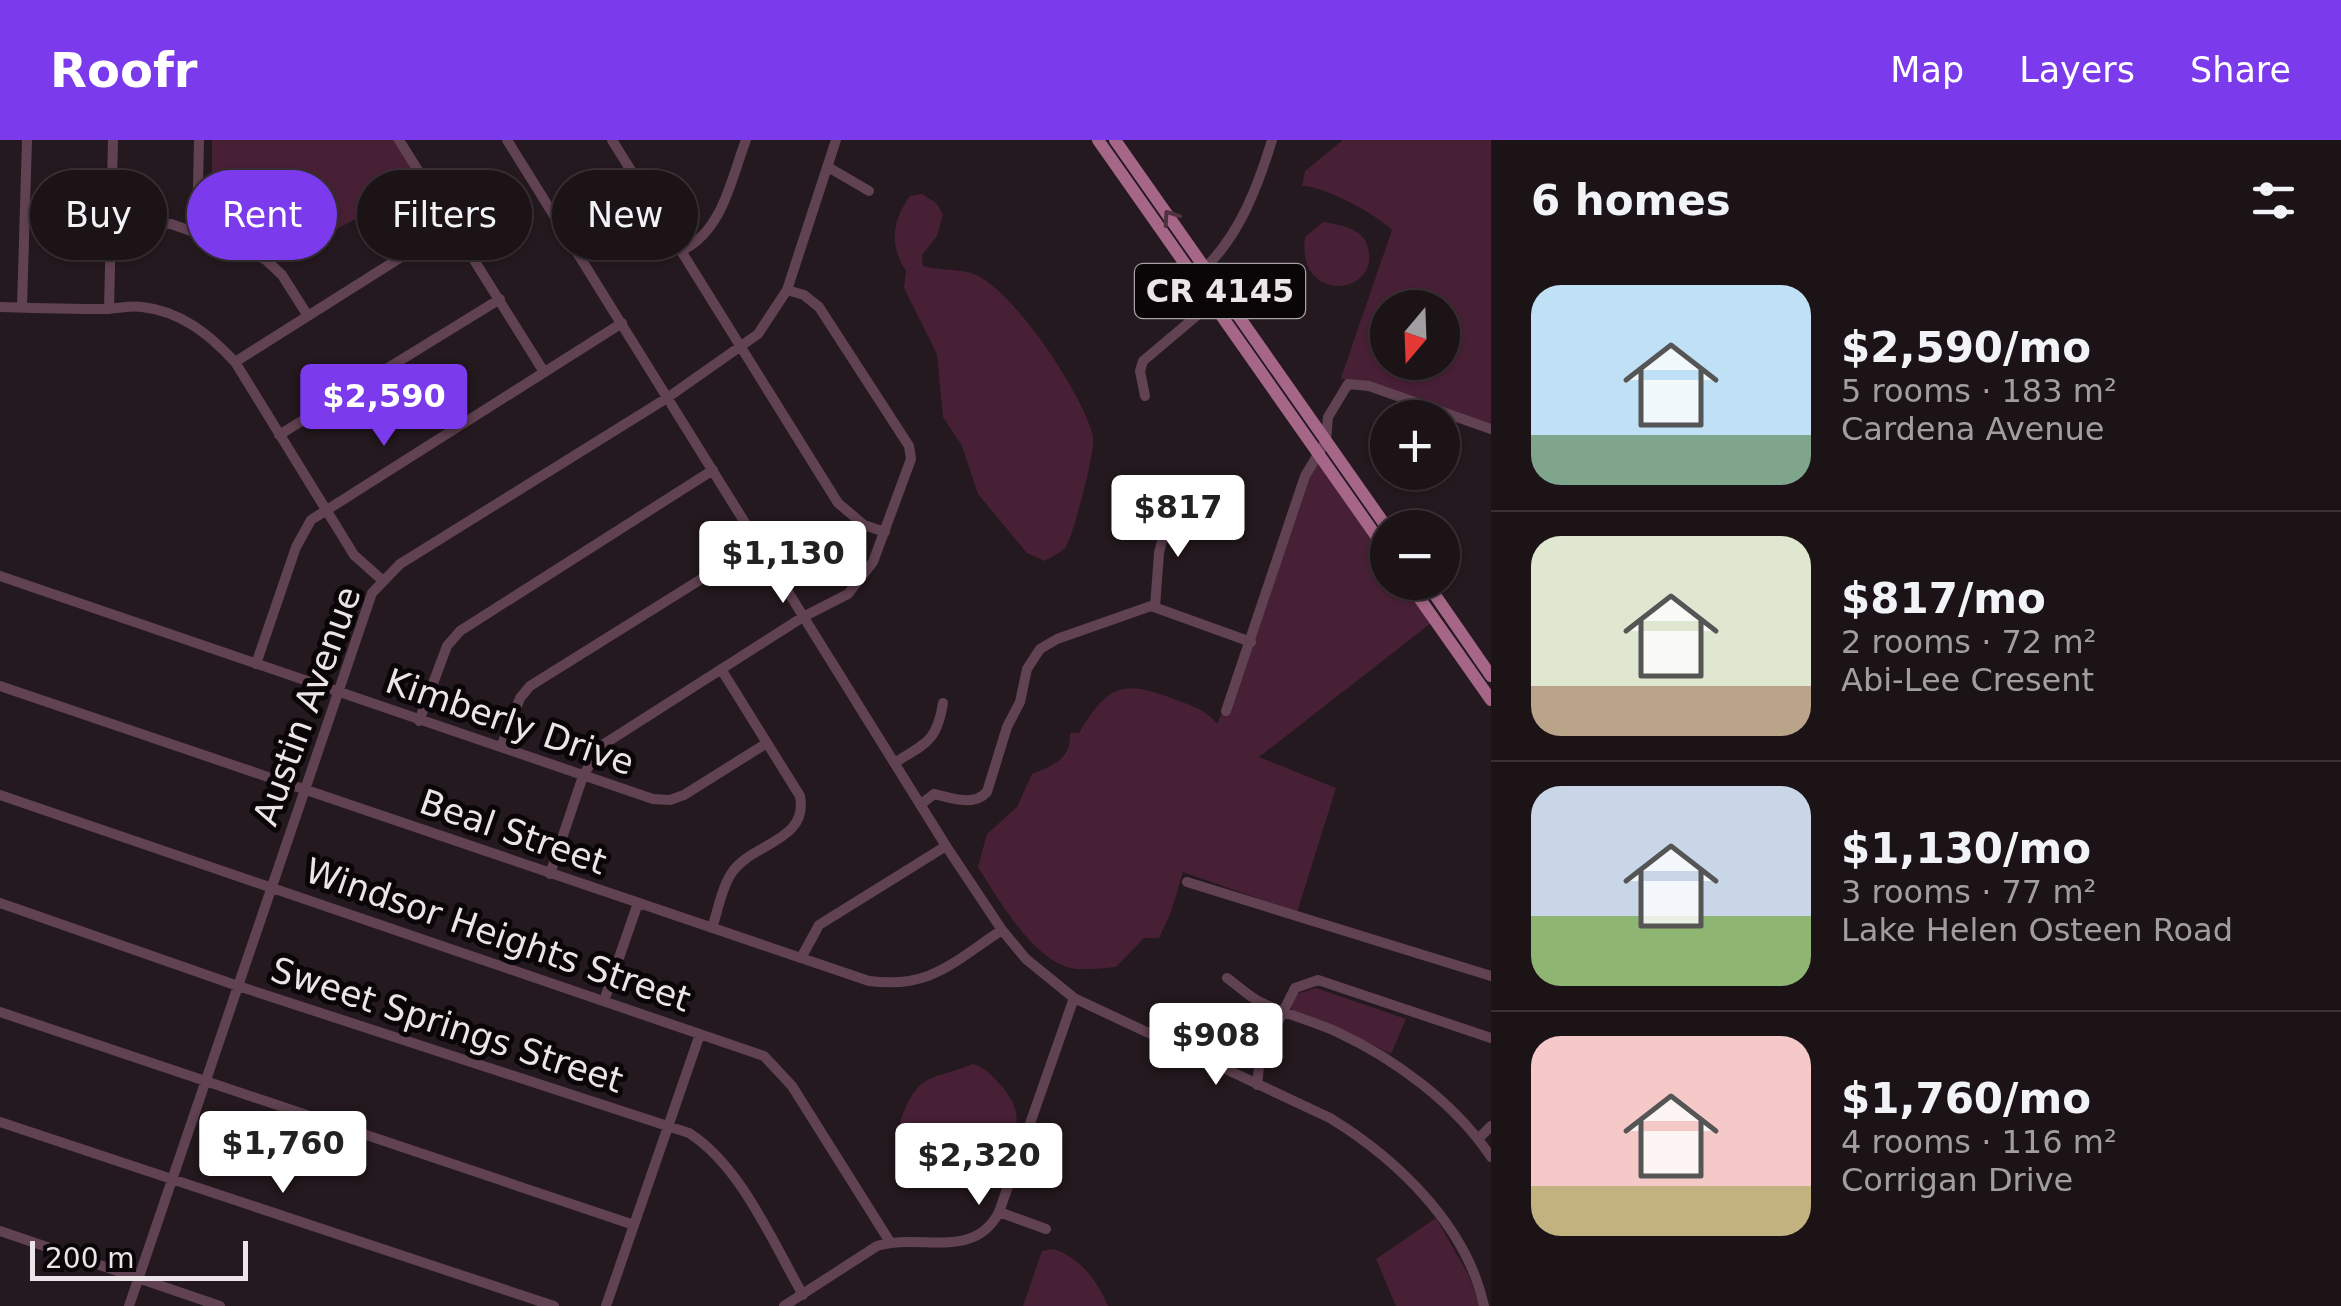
<!DOCTYPE html>
<meta charset="utf-8">
<style>
:root{--surface:#1b1316;--page:#241c1f;--text:#f1f3f6;--muted:#a09ea1;--line:#393235;--accent:#7c3aed}
body{margin:0;font-family:"DejaVu Sans",sans-serif;background:var(--page);color:var(--text);height:100vh;display:flex;flex-direction:column;font-size:38px;white-space:nowrap}
*{box-sizing:border-box;margin:0}
p{font-size:32px;color:var(--muted)}
.icon{flex:none;width:55px;height:55px;fill:none;stroke:currentColor;stroke-width:2;stroke-linecap:round;stroke-linejoin:round}
.map{position:relative;flex:1;overflow:hidden}
.details{display:flex;flex-direction:column;background:var(--surface);width:850px}
.details>*{flex:none}
.guide{position:absolute;left:30px;top:30px;width:950px;height:90px;display:flex;gap:20px}
.needle{width:65px;rotate:199deg}
.controls{position:absolute;left:1370px;top:150px;display:grid;gap:20px}
.controls a{display:grid;place-items:center;width:90px;height:90px;border-radius:50%;background:var(--surface);box-shadow:0 2px 8px #0004,0 0 0 2px var(--line);font-size:50px}
.scale{position:absolute;left:30px;bottom:25px;width:218px;box-sizing:border-box;padding-left:10px;border:5px solid #ece4e8;border-top:0;font-size:28px;line-height:35px;white-space:nowrap;color:#ece4e8;-webkit-text-stroke:8px #0a0608;paint-order:stroke}
.price{position:absolute;translate:-50% -85px;padding:0 22px;border-radius:10px;background:#fff;color:#222;font-size:32px;line-height:65px;filter:drop-shadow(0 2px 5px #0008)}
.price::after{content:'';position:absolute;left:50%;top:60px;width:30px;height:22px;margin-left:-15px;background:inherit;clip-path:polygon(0 0,100% 0,50% 100%)}
.price.on{background:var(--accent);color:#fff}
ul{padding:0;list-style:none}
li{display:flex;align-items:center;gap:30px;height:250px;padding:0 40px}
li+li{border-top:2px solid var(--line)}
li span{display:grid;place-items:center;flex:none;width:280px;height:200px;border-radius:30px;color:#555}
li>.icon{margin-inline-start:auto}
span .icon{width:120px;height:120px;fill:#fffc;stroke-width:1}
li b{font-size:42px}
h2{display:flex;justify-content:space-between;align-items:center;height:120px;padding:0 40px;font-size:42px}
.pill{padding:0 35px;border-radius:45px;background:var(--surface);box-shadow:0 2px 8px #0004,0 0 0 2px var(--line);font-size:35px;line-height:90px}
.pill.on{background:var(--accent);color:#fff}
header{display:flex;align-items:center;gap:60px;box-sizing:border-box;height:140px;padding:0 50px;background:var(--accent);color:#fff}
header strong{font-size:48px}
nav{display:flex;gap:55px;margin-inline-start:auto;font-size:35px}
main{display:flex;flex:1;min-height:0}
.map>svg:first-child{display:block}
.green{fill:#482036;fill-rule:evenodd}
.lines{fill:none;stroke-linecap:round;stroke-linejoin:round}
.minor{stroke:#614252;stroke-width:10}
.major{stroke:#a66687;stroke-width:12}
.oneway{stroke:#503141}
.labels{text-anchor:middle;stroke-width:10;stroke-linejoin:round;paint-order:stroke}
.shield{fill:#0a0608;stroke:#a8a1a5;stroke-width:2.5}
.shield-label{font-size:32px;font-weight:bold;fill:#ece4e8}
.street-label{font-size:35px;fill:#ece4e8;stroke:#0a0608}
</style>
<header>
<strong>Roofr</strong>
<nav><a>Map</a><a>Layers</a><a>Share</a></nav>
</header>
<main>
<div class="map">
<svg width="1491" height="1166" viewBox="0 0 1491 1166">
<rect width="100%" height="100%" fill="#24191e"/>
<path class="green" d="M212,0H395L419,39L405,53L331,92L301,90L265,65L212,45Z
M1343,0H1491V284L1341,238L1392,90C1378,75 1322,45 1302,46L1305,31ZM1388,168H1442V222H1388Z
M922,54L936,63L943,74L937,96L922,115L923,126C940,131 960,128 976,135C1015,152 1083,255 1093,296C1096,309 1073,398 1065,408C1060,413 1051,417 1045,421L1027,413L978,354L962,306L943,277L937,214L904,148L906,131C889,105 892,81 910,56Z
M1323,82C1340,85 1364,88 1368,108C1380,156 1296,165 1305,97Z
M1318,321L1387,420L1388,442L1403,443L1431,483L1259,617L1336,648L1297,772L1183,732L1171,772L1159,798H1144L1116,827C1103,828 1088,830 1076,829C1036,825 998,759 978,727L987,694L1017,667L1032,634C1054,625 1071,619 1070,593H1079C1108,544 1124,539 1176,560C1191,565 1208,571 1217,584L1222,573L1228,575L1309,337Z
M1316,848L1406,879L1391,914L1324,881L1293,872L1291,867L1297,854Z
M973,924C987,928 993,937 1003,948C1044,995 984,1034 939,1035L925,1020L900,982C919,930 929,942 973,924Z
M1436,1078L1468,1134L1480,1166H1396L1376,1119Z
M1054,1109C1081,1119 1097,1140 1108,1166H1023L1042,1111Z"/>
<g class="lines">
<path class="minor" d="M399,0L544,232
M507,0L946,706L1002,790L1026,819L1074,858L1330,978C1397,1019 1467,1086 1484,1166
M612,0L838,363L864,385L885,392
M828,27L869,51
M111,84H171L248,111L266,120L282,135L308,176
M197,92L199,0
M683,110C723,90 731,39 746,0
M1205,128C1240,94 1258,46 1272,0
M0,167C34,168 69,169 103,169C116,169 130,165 142,167C181,171 210,195 235,222L354,415L382,440
M22,167L27,0
M109,169L113,0
M235,222L452,85
M1145,256L1140,231L1143,221L1213,162
M279,295L500,159
M0,436L653,659L670,660L684,655L767,603
M1155,467L1159,413L1170,368
M256,524L296,407L311,380L622,183
M0,546L869,841C931,849 953,822 1002,790
M1226,571L1305,336L1326,301L1328,277L1348,244L1369,246L1491,289
M419,581L447,506L460,491L713,330
M501,607L520,558L530,546L759,403
M894,623C925,604 937,602 943,563
M0,655L764,916L792,946L890,1102
M920,665L934,654C952,658 973,667 987,652L1007,587L1020,562L1027,529L1040,509L1057,499L1151,466L1251,502
M550,734L583,636L601,606L803,477L848,454L873,422L911,319L909,306L819,167L804,155L787,150
M1187,742L1491,836
M0,763L238,846L689,993C741,1026 772,1101 803,1155
M712,788C718,771 721,749 731,734C750,703 809,702 800,656L721,529
M801,818L819,785L946,706
M1227,838C1237,845 1247,855 1258,861C1283,874 1311,880 1337,892C1395,919 1455,963 1491,1017
M604,861L638,763
M0,872L634,1085
M1257,945L1260,918L1295,848L1318,840L1491,898
M0,982L554,1166
M1479,998L1491,986
M999,1072L1046,1089
M0,1091L220,1166
M129,1166L372,453L400,424L667,258L758,194L787,150L836,0
M606,1166L700,894
M784,1166L877,1106C919,1093 974,1121 999,1072L1074,858"/>
<path class="major" d="M1098,0L1388,413
M1115,0L1388,389
M1408,442L1491,560
M1426,442L1491,536"/>
</g>
<defs><path id="oneway-chevron" d="M-2-3.5L2.5 0L-2 3.5" fill="none" stroke-width="1.6" stroke-linecap="round" stroke-linejoin="round" transform="scale(2.5)"/></defs>
<use class="oneway" href="#oneway-chevron" transform="translate(1170 77) rotate(-125)"/>
<g class="labels">
<rect class="shield" x="1135" y="124" width="170" height="54" rx="8"/>
<g class="shield-label">
<text x="1220" y="162">CR 4145</text>
</g>
<g class="street-label">
<text transform="translate(307 566) rotate(-70)" y="12">Austin Avenue</text>
<text transform="translate(510 582) rotate(19)" y="12">Kimberly Drive</text>
<text transform="translate(513 692) rotate(19)" y="12">Beal Street</text>
<text transform="translate(498 795) rotate(19)" y="12">Windsor Heights Street</text>
<text transform="translate(447 885) rotate(18)" y="12">Sweet Springs Street</text>
</g>
</g>
</svg>
<div class="controls">
<a><svg class="needle" viewBox="-14 -14 28 28"><path d="M0-13l5 13h-10z" fill="#e53935"/><path d="M0 13l5-13h-10z" fill="#a09ea1"/></svg></a>
<a>+</a>
<a>−</a>
</div>
<div class="scale">200 m</div>
<b class="price on" style="left:384px;top:309px">$2,590</b>
<b class="price" style="left:1178px;top:420px">$817</b>
<b class="price" style="left:783px;top:466px">$1,130</b>
<b class="price" style="left:1216px;top:948px">$908</b>
<b class="price" style="left:283px;top:1056px">$1,760</b>
<b class="price" style="left:979px;top:1068px">$2,320</b>
<div class="guide">
<a class="pill">Buy</a>
<a class="pill on">Rent</a>
<a class="pill">Filters</a>
<a class="pill">New</a>
</div>
</div>
<section class="details">
<h2>6 homes<svg class="icon" aria-label="filters" viewBox="0 0 24 24"><path d="M4 7h16M4 17h16"/><circle cx="9" cy="7" r="2"/><circle cx="15" cy="17" r="2"/></svg></h2>
<ul>
<li><span style="background:linear-gradient(#bfe0f5 75%,#7fa58c 0)"><svg class="icon" aria-label="home" viewBox="0 0 24 24"><path d="M3 11l9-7 9 7M6 9v11h12V9"/></svg></span><div><b>$2,590/mo</b><p>5 rooms · 183 m²</p><p>Cardena Avenue</p></div></li>
<li><span style="background:linear-gradient(#dfe7d0 75%,#b9a48a 0)"><svg class="icon" aria-label="home" viewBox="0 0 24 24"><path d="M3 11l9-7 9 7M6 9v11h12V9"/></svg></span><div><b>$817/mo</b><p>2 rooms · 72 m²</p><p>Abi-Lee Cresent</p></div></li>
<li><span style="background:linear-gradient(#c9d6e8 65%,#8fb573 0)"><svg class="icon" aria-label="home" viewBox="0 0 24 24"><path d="M3 11l9-7 9 7M6 9v11h12V9"/></svg></span><div><b>$1,130/mo</b><p>3 rooms · 77 m²</p><p>Lake Helen Osteen Road</p></div></li>
<li><span style="background:linear-gradient(#f6c9c9 75%,#c2b280 0)"><svg class="icon" aria-label="home" viewBox="0 0 24 24"><path d="M3 11l9-7 9 7M6 9v11h12V9"/></svg></span><div><b>$1,760/mo</b><p>4 rooms · 116 m²</p><p>Corrigan Drive</p></div></li>
</ul>
</section>
</main>
